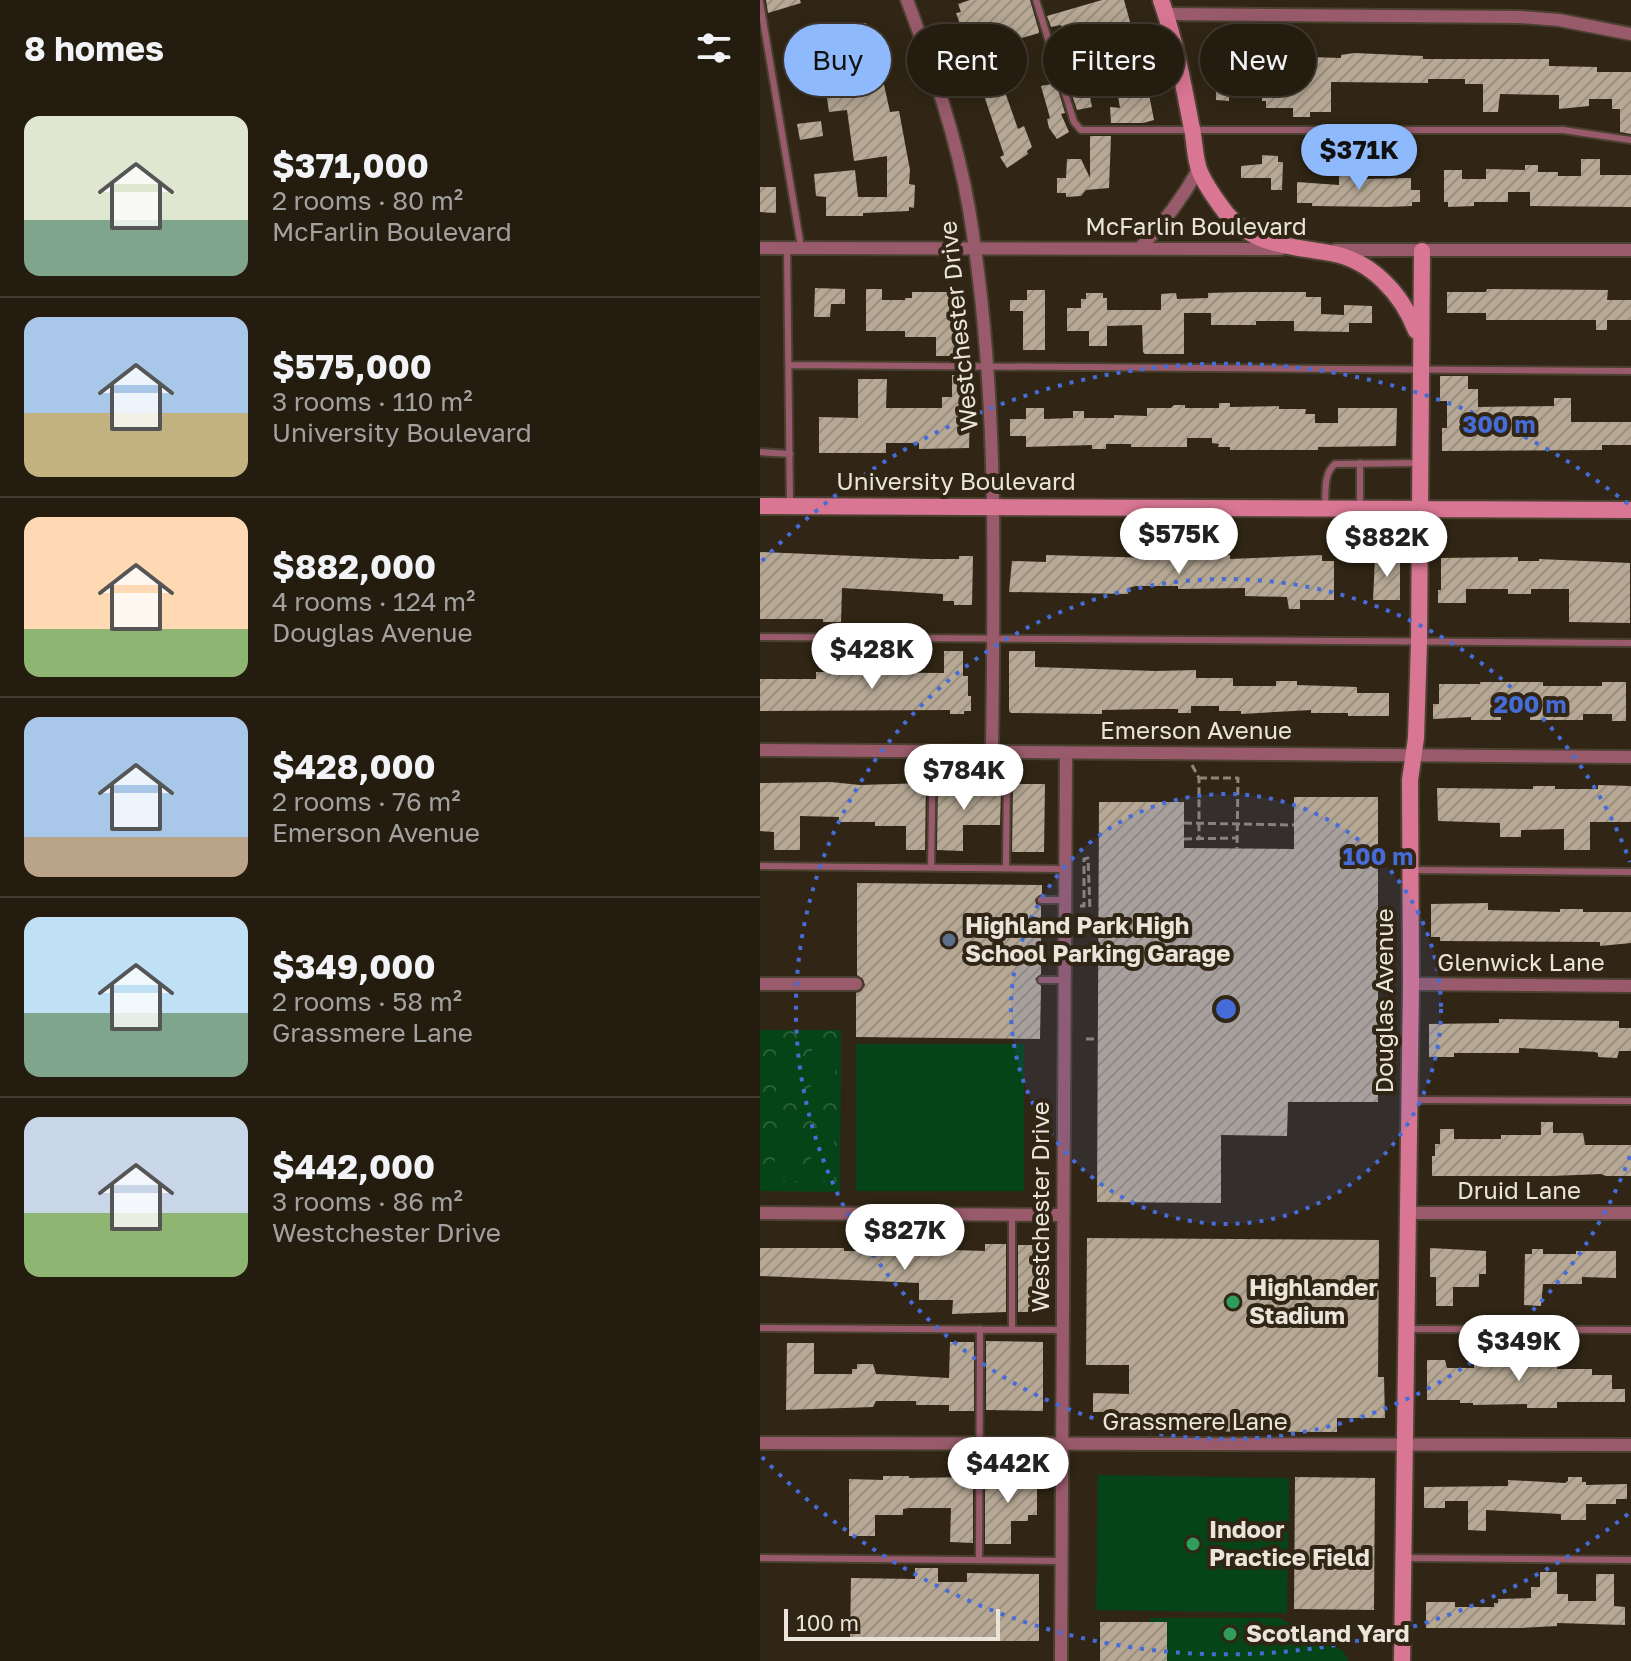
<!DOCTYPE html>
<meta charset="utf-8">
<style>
:root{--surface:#251c10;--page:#2d2519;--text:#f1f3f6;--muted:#a3a19f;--line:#423a30;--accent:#8eb9fc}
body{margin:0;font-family:"Golos Text",sans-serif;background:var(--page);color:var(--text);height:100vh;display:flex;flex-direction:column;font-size:30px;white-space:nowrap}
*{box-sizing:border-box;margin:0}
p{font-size:26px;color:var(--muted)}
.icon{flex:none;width:44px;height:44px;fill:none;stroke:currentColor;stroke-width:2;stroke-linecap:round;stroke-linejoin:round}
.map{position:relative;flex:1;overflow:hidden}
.details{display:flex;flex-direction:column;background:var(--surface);width:760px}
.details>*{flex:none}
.top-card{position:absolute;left:24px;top:24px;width:726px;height:72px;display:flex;gap:16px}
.scale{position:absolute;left:24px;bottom:20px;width:216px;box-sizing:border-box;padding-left:8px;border:4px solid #ebe4da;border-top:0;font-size:22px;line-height:28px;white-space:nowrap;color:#ebe4da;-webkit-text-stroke:6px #312615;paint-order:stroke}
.price{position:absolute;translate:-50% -68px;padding:0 18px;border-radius:28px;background:#fff;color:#222;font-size:26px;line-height:52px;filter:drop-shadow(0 2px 4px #0008)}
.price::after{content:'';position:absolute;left:50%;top:48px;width:24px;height:18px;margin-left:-12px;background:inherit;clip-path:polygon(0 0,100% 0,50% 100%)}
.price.on{background:var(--accent);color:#111}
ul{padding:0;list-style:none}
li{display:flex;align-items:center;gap:24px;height:200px;padding:0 24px}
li+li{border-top:2px solid var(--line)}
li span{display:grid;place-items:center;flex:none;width:224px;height:160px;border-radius:16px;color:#555}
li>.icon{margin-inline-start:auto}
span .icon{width:96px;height:96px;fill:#fffc;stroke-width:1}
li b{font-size:34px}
h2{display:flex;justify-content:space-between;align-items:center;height:96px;padding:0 24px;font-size:34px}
.tag{padding:0 28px;border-radius:36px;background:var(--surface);box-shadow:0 4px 20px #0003,0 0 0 2px var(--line);font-size:28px;line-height:72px}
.tag.on{background:var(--accent);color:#111}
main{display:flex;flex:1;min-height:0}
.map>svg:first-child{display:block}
.forest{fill:url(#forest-crowns)}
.pitch{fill:#054417}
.building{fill:url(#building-hatch)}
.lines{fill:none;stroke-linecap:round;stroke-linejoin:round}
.lane-casing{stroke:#4b4131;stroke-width:10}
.street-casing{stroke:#4b4131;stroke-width:16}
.secondary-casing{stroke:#4b4131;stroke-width:20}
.path{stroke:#8f8679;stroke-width:3;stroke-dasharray:8 4;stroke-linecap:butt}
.lane{stroke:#995b6c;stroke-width:6}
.street{stroke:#995b6c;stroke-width:12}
.secondary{stroke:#d97693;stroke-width:16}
.ring{fill:none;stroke:#466cd8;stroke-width:4;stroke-dasharray:4 8}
.service-dot{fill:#5c6f8a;stroke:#312615;stroke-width:3}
.leisure-dot{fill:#2e9e5b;stroke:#312615;stroke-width:3}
.labels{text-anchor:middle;stroke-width:8;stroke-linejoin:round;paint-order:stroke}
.street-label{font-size:24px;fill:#ebe4da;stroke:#312615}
.poi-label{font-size:24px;font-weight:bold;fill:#ebe4da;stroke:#312615;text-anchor:start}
.centre{fill:#466cd8;stroke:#312615;stroke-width:4}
.ring-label{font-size:24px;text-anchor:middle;font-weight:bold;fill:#466cd8;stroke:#312615;stroke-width:8;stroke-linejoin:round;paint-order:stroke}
</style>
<main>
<section class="details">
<h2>8 homes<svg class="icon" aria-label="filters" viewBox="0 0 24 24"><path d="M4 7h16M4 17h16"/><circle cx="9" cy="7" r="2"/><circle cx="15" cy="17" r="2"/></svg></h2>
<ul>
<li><span style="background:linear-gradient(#dfe7d0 65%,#7fa58c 0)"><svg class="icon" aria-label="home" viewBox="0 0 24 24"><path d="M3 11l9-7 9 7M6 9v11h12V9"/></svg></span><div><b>$371,000</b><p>2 rooms · 80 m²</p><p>McFarlin Boulevard</p></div></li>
<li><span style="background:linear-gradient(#a9c7e8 60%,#c2b280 0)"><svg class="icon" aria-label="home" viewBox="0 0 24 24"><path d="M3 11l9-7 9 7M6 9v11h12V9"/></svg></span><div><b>$575,000</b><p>3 rooms · 110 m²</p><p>University Boulevard</p></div></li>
<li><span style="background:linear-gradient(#ffd9b3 70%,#8fb573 0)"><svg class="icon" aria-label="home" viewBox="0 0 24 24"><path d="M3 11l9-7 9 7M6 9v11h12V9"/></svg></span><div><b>$882,000</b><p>4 rooms · 124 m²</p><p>Douglas Avenue</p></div></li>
<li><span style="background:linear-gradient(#a9c7e8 75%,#b9a48a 0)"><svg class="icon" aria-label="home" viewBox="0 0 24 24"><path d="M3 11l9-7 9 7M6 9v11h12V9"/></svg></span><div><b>$428,000</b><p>2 rooms · 76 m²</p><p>Emerson Avenue</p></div></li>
<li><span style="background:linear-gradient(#bfe0f5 60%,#7fa58c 0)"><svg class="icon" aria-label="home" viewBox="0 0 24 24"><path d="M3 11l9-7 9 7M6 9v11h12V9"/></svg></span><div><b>$349,000</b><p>2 rooms · 58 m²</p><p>Grassmere Lane</p></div></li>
<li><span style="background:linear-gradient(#c9d6e8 60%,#8fb573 0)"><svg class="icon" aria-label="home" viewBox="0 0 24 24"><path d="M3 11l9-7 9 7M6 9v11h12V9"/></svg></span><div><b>$442,000</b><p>3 rooms · 86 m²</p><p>Westchester Drive</p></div></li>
</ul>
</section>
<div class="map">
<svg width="871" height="1661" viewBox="0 0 871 1661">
<defs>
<pattern id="forest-crowns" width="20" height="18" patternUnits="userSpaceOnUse" patternTransform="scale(2)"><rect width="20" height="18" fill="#054417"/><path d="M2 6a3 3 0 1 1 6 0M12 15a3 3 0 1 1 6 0" fill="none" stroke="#2a5f38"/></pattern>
<pattern id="building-hatch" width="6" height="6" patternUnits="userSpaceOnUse" patternTransform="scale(2)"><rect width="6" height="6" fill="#b6a894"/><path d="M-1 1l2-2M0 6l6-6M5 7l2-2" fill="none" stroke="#9a8f7f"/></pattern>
</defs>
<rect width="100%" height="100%" fill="#312615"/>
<path class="forest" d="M0,1030H81L80,1192L0,1191Z"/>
<path class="pitch" d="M96,1044H264V1191H96Z
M16,1046H40V1097H16Z
M52,1046H75V1097H51Z
M15,1130H39V1181H15Z
M51,1130H74V1181H51Z
M338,1475L529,1478L527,1613L336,1610Z
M390,1618H519L582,1650L589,1661H389Z"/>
<path class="building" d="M6,0H40L41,3L8,13Z
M210,0H270L279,31V33L255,40L260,55L237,63L249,91L245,92L258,129L264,126L272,147L267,151L268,154L247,168L240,157L244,155L210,54L217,52L210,30L203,32L196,13L201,12L198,4Z
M342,0H364L372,29L366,30L372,54L335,63L330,45L308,51L301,25L291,27L287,16Z
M106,23L109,40L114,39L130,112L139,111L150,170L149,184L155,185L154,208L149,207V211L103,213V216H66V197L56,196L54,174L95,170L98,197H127V156L94,161L87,110L69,112L67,98L91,94L88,76L96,74L91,42L96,41L93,25Z
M533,52H549V57L581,58V55L594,53L663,56V59H789V66L837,67V72H871V134L860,132V109H852V99H829V106L799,109V95L740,94L738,112H723V84H705V79H668V83L571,82V112H550V117H533V108H506V101H502V88H469V101L456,100V73H447L448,54L533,55Z
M296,83L305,113L301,114L309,132L297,139L289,128L287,119L290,118L281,86Z
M388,89L394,120L383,123H351L350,107L360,108L358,96Z
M329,91L332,107L317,110L312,95Z
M61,121L63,136L40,140L37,124Z
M330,136H351L349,188L326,190L321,196L306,197V193H297V178H306L307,159H321L330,178Z
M502,155L518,156V162H523L522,190H511V178H481V166L502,164Z
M821,159H840V175H871V207L770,206V192H748V202H714V206L688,207V202H684V170H702V179H726V169L765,170V165H778V172H798V176H821Z
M579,169H601V179L651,178V190H660V202H652V206L626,207L552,206V203H537V182L579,185Z
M0,187H16V213L0,212Z
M55,288L85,289V304H71L70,317H54Z
M106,289H122V300H145V298H152V292H195V307H198V356H176V337H145V331H106Z
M727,289L848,290L847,300H871V320H847V330H836V320H726V313H687V292H726Z
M267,290H285V350H263V311H250V300H267Z
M484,292H546V297H561V314L584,315V305L612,306V323H589V332L534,331V321H496V325H451V313H424V354H385L383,352L382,325L347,326V346H329V331H307V308H321V299H326V293H343V298H347V310H401V294L416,293L417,299L448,298V293Z
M192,375H211L209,448L159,449V443H126V453H59V417L98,418V379H127L126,408H182V397H192Z
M680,376H708V389H718V407L794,406V398H811V422H871V445H842V450L682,451V428H687V401H680Z
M459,403H470V407L519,406V409H546L545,414H555V423H578V408H637L636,446L558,447V450H470V447H458L459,444L452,443V438H427V447H371V444H346V449H332V445L266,447V436H250V419H266V408H284V419L313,418V411H324V418H354V415L387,416V408H411L414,405H425V408H459Z
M0,552L166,559H199V556H213L212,605H194V601H183V594L82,588L81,622H63V619H0Z
M286,555L430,559H453V555H470V559L562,555V561H574V600H540V609H529L527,597L485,596V588L418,589V586H376L368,588V594L249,592L252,561L286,562Z
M758,557V561H779V559L870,563V623L809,622V589H771V594H748V589H706V603H678V590H681V558Z
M615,558H640V600H613Z
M184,651H203V676H208V696H211V711H204V714H190V710L0,711V679H56V672L184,673Z
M249,651H275V667L396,671L436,670V678H473V686H516V681H537V685L597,687V693H629V716H588V713H551V710L481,714V711H459V706H431V713H418V709H395L342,710V714L251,713L249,711Z
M720,682H783V686H842V682H866V721H852V714H823V720H770V714H741V720H711V717L673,719V704H679V684H720Z
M178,781H203V787L241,790L240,825H203V851L177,850Z
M71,782L100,785L166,783L165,850H146V826H115V822H79V817L40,816V850H14V832L0,831V783Z
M253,784H285L284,852H252Z
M838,785L871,786V822H830V850H804V829L761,830V837H740V823L678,821L677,788L773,789V786H795V789H838Z
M534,797H618V1102H528L527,1136L461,1135V1203L337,1202L339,802H424V848L534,849Z
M97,883L282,885V894L275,899L276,904L281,906V974L275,979L281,986L280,1039L96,1037V993L101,991L105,985L103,979L97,975Z
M728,903V910L800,912V909H823V912H871V943L840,946V942L680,941V937H671V904Z
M739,1019L859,1021V1028H871V1051H859L857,1058L838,1057V1053L835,1052L759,1048V1053H694V1057H669V1024L739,1023Z
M781,1122H793V1133H823L825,1145H871V1176H846L841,1174L793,1176H672V1156H675V1144H680V1129H694V1139H741V1135H781Z
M327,1238L619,1240L618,1377H624L625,1418H577V1432L368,1431V1418L343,1417V1412H333V1393L369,1394V1365H326Z
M225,1244H246V1312L192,1314L193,1300H159V1283L0,1276V1248H84V1251H126V1248L225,1251Z
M258,1245H282V1312H258Z
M670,1248L726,1251V1274H719V1287H693V1306H676V1277H670Z
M772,1249H783V1254H816V1251H856V1278L822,1277V1284H783L781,1306L764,1305L765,1254H772Z
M226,1341L283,1342V1411L226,1410Z
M190,1342H214V1411H189V1405H156V1401H116L113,1407L26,1410L27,1343H54V1374H92V1369H97V1364H113L116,1374L189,1378Z
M767,1347H786V1365H797V1369H832V1375H852V1389H865V1402H797V1408H767V1404L713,1405V1403H700V1400H667V1360H685L687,1368H714V1360L767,1357Z
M269,1474V1479H277V1515H268V1521H251V1544H225V1475Z
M123,1476H149V1478L213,1477V1543L190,1542L191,1508H149L143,1509V1515H115V1536H89V1479L123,1480Z
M535,1477L615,1478L614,1610L534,1609Z
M808,1477H822V1482H826V1485L867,1484V1499H856V1504H826V1520H801V1514L726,1510V1531L708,1530V1501H685V1508H664V1487L748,1486V1480L805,1483L808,1481Z
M155,1568H178V1582H207V1573L279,1574V1641H192V1637H149V1641H90L91,1578L155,1579Z
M780,1572H797V1594H808V1601H836V1574H854V1606L865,1607V1625L797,1623V1626L761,1628H666V1602H695V1607H734V1603H738V1599L771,1598V1587H780Z
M340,1622H407V1661H340Z"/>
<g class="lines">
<g class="lane-casing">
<path id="lane" d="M276,0L314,122L321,130H803L871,140
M0,2L41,247
M27,249L30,505
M29,365L871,371
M0,452L30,454
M600,463V507
M565,507C566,492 563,474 575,464L659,463
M0,637L871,643
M0,866L304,869
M171,867L173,751
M246,868L247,773L253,753
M653,870L871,872
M281,900H304
M281,980H304
M651,1100L871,1101
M0,1328L302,1330
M649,1329L871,1330
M252,1330V1215
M0,1558L301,1561
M647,1558L871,1560
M219,1560L220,1329"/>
</g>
<g class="street-casing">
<path id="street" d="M147,0C172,67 197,138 209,209C239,389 234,570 232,752
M406,14L760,17L799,20L871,34
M0,248L521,249
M380,248C403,224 422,199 438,170
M575,250H871
M0,750L871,757
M0,984H96
M651,984L871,986
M0,1213L303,1215
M647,1213H871
M0,1443L871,1445
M301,1661L306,753"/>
</g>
<g class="secondary-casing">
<path id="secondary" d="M401,0C415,40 423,82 431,124C435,139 434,158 440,172C446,186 456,200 466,213C493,246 531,246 570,253C611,260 642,294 656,331
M0,506L871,510
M642,1661L651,984L650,780L656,738L659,642L662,251"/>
</g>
<path class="path" d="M432,765L439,778V839
M439,778H478L477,849
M424,823L534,825
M424,839L477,838
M320,906H324V859L328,858L330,910
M326,1039H335"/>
<use href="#lane" class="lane"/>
<use href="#street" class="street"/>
<use href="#secondary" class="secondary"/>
</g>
<circle cx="466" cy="1009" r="215" fill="#466cd8" fill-opacity=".12"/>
<g class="ring">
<circle cx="466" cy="1009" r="215"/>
<path d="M870 1156A430 430 0 1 1 870 862"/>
<path d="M868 1514A645 645 0 0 1 2 1457M2 561A645 645 0 0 1 868 504"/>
</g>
<circle class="service-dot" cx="189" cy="940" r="8"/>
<g class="leisure-dot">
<circle cx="473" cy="1302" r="8"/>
<circle cx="433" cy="1544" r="8"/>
<circle cx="470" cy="1634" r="8"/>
</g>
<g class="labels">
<g class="street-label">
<text x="436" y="235">McFarlin Boulevard</text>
<text transform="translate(199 326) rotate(-96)" y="8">Westchester Drive</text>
<text x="196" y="490">University Boulevard</text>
<text x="436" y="739">Emerson Avenue</text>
<text x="761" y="971">Glenwick Lane</text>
<text transform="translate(625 1001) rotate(-90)" y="8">Douglas Avenue</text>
<text x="759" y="1199">Druid Lane</text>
<text transform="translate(281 1207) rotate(-90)" y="8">Westchester Drive</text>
<text x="435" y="1430">Grassmere Lane</text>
</g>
<g class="poi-label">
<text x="205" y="934">Highland Park High<tspan x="205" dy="28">School Parking Garage</tspan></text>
<text x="489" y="1296">Highlander<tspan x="489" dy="28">Stadium</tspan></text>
<text x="449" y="1538">Indoor<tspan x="449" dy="28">Practice Field</tspan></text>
<text x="486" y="1642">Scotland Yard</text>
</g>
</g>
<circle cx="466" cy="1009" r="12" class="centre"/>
<g class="ring-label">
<text x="739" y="433">300 m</text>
<text x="770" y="713">200 m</text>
<text x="618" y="865">100 m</text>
</g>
</svg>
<div class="scale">100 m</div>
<b class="price on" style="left:599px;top:192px">$371K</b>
<b class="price" style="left:419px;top:576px">$575K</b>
<b class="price" style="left:627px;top:579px">$882K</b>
<b class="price" style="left:112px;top:691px">$428K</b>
<b class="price" style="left:204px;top:812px">$784K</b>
<b class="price" style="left:145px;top:1272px">$827K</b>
<b class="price" style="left:759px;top:1383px">$349K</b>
<b class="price" style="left:248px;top:1505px">$442K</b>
<div class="top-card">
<a class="tag on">Buy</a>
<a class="tag">Rent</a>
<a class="tag">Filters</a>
<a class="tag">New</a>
</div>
</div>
</main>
